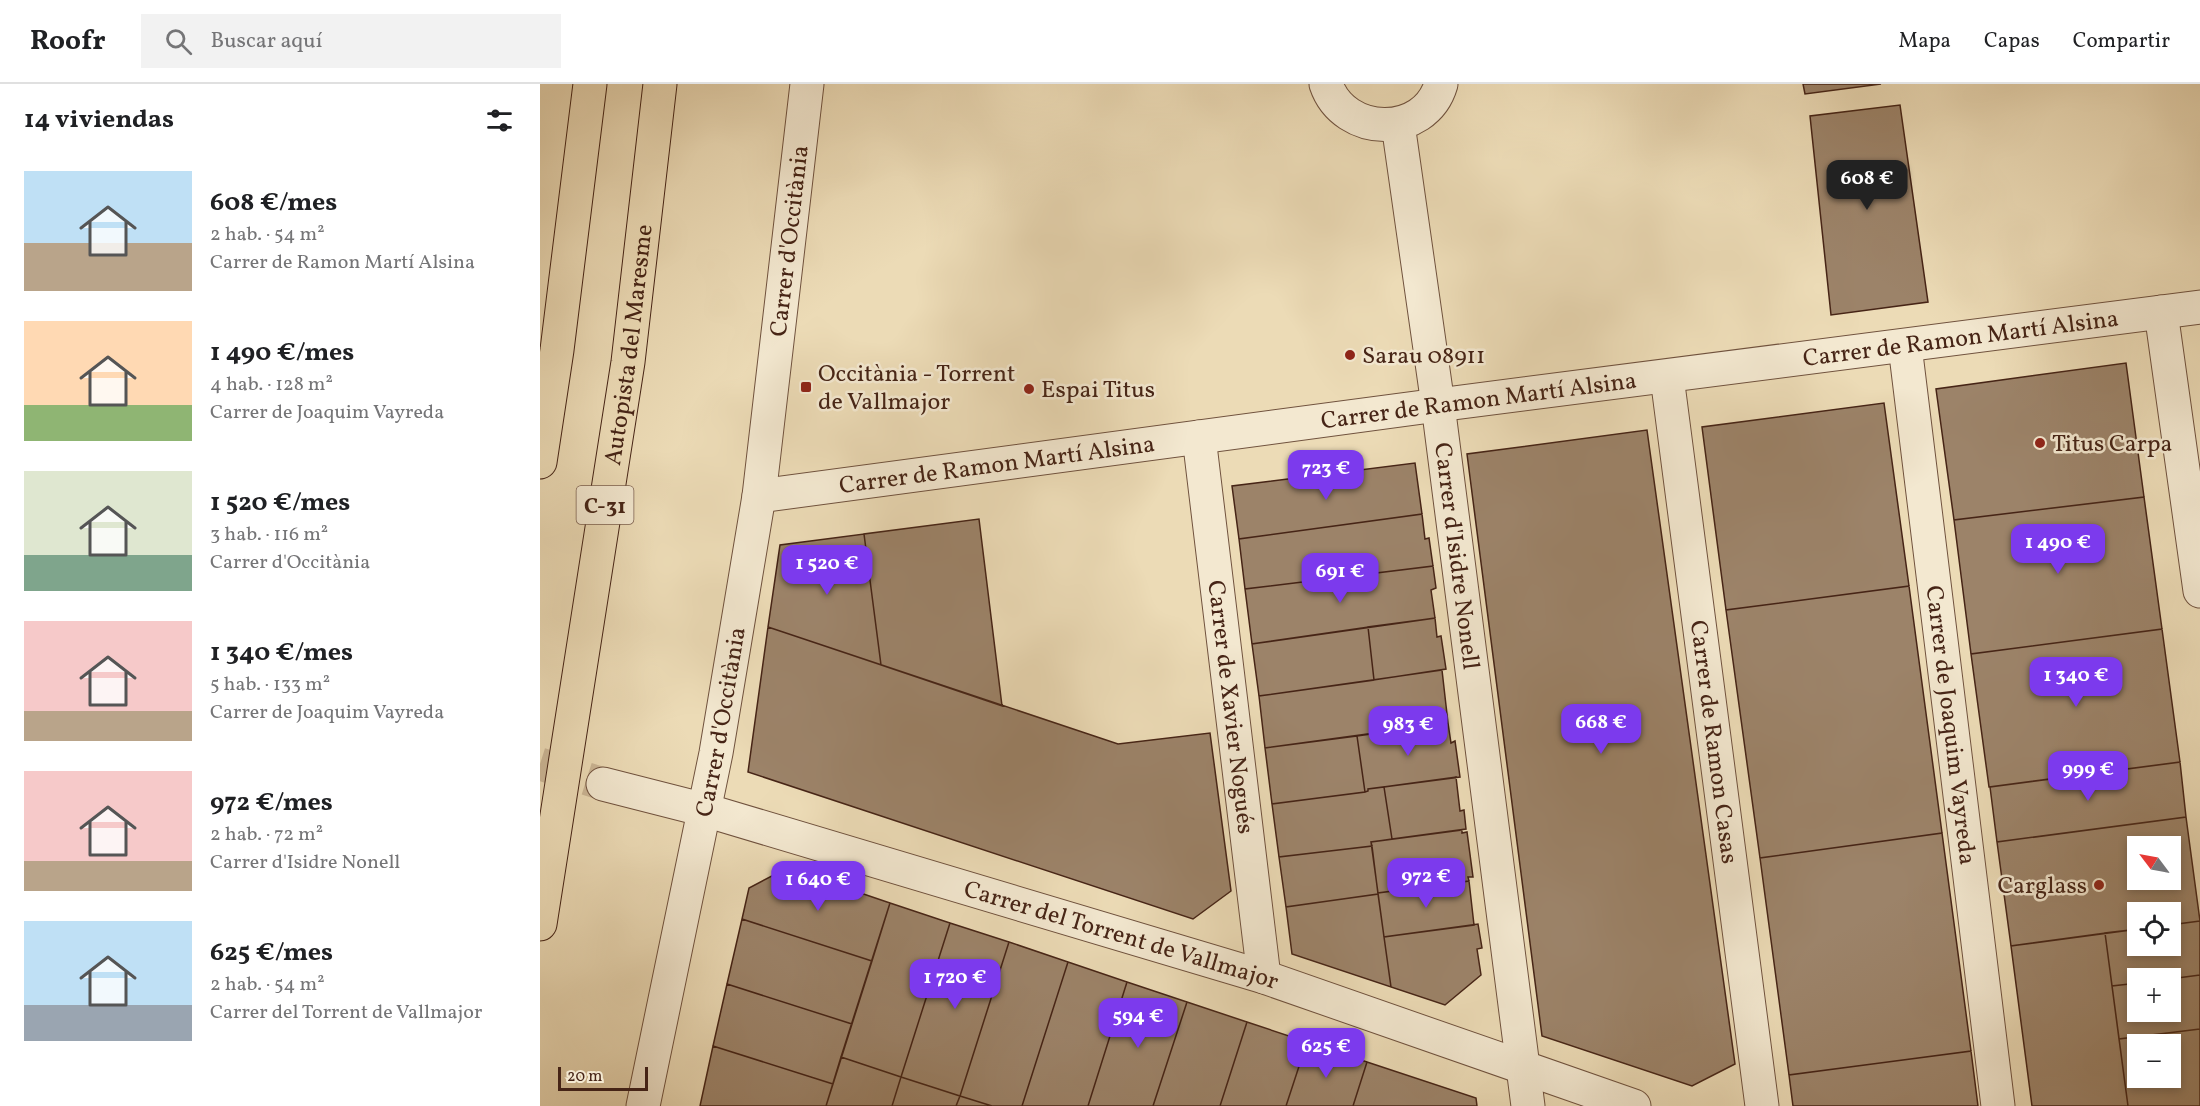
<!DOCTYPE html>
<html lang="es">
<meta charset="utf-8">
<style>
:root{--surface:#fff;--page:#f2f2f2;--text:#202124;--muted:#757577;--line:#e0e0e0;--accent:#7c3aed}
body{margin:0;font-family:Vollkorn,serif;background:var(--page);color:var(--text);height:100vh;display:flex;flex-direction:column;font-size:22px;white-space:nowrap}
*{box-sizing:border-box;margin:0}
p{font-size:20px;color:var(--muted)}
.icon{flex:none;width:33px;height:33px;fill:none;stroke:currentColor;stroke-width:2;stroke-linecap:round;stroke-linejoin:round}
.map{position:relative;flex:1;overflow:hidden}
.details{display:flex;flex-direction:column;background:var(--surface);width:540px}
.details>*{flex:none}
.needle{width:39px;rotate:302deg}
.controls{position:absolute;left:1587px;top:752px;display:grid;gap:12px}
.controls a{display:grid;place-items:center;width:54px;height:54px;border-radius:0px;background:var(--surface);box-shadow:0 3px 9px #0003;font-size:30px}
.scale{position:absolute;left:18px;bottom:15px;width:90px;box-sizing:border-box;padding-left:6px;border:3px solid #462416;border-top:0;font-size:16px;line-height:21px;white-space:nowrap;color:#462416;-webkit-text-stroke:4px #f3e8d0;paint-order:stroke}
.price{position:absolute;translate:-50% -51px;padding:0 14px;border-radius:12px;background:var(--accent);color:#fff;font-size:20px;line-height:39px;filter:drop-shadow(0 2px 3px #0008)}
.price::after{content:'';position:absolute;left:50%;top:36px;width:18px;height:14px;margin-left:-9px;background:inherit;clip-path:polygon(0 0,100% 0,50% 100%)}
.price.active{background:#222;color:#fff}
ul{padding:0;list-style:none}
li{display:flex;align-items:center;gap:18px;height:150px;padding:0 24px}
li span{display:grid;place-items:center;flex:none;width:168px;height:120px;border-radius:0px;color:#555}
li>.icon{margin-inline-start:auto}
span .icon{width:72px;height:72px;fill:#fffc;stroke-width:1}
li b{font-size:26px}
h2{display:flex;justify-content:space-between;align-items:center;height:72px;padding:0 24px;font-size:26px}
header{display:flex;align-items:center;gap:36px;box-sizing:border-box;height:84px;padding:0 30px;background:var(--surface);border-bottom:2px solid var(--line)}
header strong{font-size:28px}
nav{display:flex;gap:33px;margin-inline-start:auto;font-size:21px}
.search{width:420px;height:54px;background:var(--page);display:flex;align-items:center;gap:15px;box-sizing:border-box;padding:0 21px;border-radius:0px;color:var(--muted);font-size:22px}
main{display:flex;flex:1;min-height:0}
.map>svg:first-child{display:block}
.building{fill:#9c8369;stroke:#462416;stroke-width:1.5;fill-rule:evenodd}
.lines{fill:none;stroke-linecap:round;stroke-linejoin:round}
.minor-tunnel{stroke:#cbb696;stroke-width:33;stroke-dasharray:33 16;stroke-linecap:butt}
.minor-casing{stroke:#70523e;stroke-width:35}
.highway-casing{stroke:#462416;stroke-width:35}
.minor{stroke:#f3e8d0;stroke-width:33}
.highway{stroke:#ecdbb6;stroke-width:33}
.poi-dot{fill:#8f2418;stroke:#f3e8d0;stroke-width:2}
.labels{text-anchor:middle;stroke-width:5;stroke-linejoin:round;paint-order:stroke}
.shield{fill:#f3e8d0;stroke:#7a5f4e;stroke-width:1.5}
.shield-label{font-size:22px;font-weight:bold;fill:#462416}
.street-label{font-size:24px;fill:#462416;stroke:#f3e8d0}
.poi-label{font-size:24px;fill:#462416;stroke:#f3e8d0;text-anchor:start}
</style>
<header>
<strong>Roofr</strong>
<div class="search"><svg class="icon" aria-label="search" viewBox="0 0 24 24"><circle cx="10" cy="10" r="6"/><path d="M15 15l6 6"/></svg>Buscar aquí</div>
<nav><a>Mapa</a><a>Capas</a><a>Compartir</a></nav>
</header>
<main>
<section class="details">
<h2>14 viviendas<svg class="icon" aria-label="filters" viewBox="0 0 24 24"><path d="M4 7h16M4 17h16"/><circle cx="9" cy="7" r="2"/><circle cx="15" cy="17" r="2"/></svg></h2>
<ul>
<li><span style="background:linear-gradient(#bfe0f5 60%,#b9a48a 0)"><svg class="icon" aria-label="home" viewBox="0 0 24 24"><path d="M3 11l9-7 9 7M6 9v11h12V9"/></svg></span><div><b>608 €/mes</b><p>2 hab. · 54 m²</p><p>Carrer de Ramon Martí Alsina</p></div></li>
<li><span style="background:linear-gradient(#ffd9b3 70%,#8fb573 0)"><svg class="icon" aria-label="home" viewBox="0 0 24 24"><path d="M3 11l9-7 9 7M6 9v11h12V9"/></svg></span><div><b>1 490 €/mes</b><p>4 hab. · 128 m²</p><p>Carrer de Joaquim Vayreda</p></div></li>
<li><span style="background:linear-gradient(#dfe7d0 70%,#7fa58c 0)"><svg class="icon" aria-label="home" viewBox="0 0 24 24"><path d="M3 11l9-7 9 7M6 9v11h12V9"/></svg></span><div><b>1 520 €/mes</b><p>3 hab. · 116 m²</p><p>Carrer d'Occitània</p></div></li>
<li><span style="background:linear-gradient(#f6c9c9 75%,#b9a48a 0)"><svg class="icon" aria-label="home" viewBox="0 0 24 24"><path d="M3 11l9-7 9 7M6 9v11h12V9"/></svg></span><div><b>1 340 €/mes</b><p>5 hab. · 133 m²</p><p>Carrer de Joaquim Vayreda</p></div></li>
<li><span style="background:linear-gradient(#f6c9c9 75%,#b9a48a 0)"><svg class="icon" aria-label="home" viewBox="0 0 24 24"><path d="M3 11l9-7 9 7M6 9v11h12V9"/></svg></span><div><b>972 €/mes</b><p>2 hab. · 72 m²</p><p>Carrer d'Isidre Nonell</p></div></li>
<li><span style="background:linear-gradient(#bfe0f5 70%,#9aa5b1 0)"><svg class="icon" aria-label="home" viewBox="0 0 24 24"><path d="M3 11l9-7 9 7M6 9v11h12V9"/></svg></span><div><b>625 €/mes</b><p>2 hab. · 54 m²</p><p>Carrer del Torrent de Vallmajor</p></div></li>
</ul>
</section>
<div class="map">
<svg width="1660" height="1022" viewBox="0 0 1660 1022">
<rect width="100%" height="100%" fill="#ecdbb6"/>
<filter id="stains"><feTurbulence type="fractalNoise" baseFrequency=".00333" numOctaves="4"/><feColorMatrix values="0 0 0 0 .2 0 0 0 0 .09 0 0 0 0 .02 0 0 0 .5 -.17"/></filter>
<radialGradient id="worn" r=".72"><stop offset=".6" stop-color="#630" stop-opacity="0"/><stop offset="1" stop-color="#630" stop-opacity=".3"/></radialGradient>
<path class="building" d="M1263,0H1341L1265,10Z
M1360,21L1388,218L1291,231L1270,32Z
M1586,279L1604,413L1414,436L1396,305Z
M1344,319L1369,502L1186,526L1162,343Z
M1107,346L1195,980L1152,1002L1002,952L927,370Z
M875,379L882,430L699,455L692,402Z
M1604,413L1622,545L1431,570L1414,436Z
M882,430L885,455L889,454L893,482L705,505L699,455Z
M439,435L462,622L341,581L324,450Z
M324,450L341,581L228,543L240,461Z
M893,482L896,504L891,506L895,534L712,560L705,505Z
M1369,502L1402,749L1220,774L1186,526Z
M895,534L897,553L901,552L906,585L834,596L828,543Z
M228,543L578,660L670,649L691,807L653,835L208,688Z
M828,543L834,596L719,612L712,560Z
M1622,545L1640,678L1449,703L1431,570Z
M902,586L908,639L725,664L719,612Z
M908,639L911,659L915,657L920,693L828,705V707L825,708L817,652Z
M817,652L825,708L732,720L725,664Z
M1640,678L1646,733L1457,758L1450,703Z
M916,693L920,727L924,726L926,745L852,755L844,703Z
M844,703L852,755L831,758L832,762L739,773L732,720L825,708L828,707V705Z
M1646,733L1660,837L1630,841V828H1598V845L1471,862L1457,758ZM1598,762H1630V795H1598Z
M922,746V749L927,748L933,793H928L929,797L838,809L831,758Z
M1402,749L1431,967L1249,991L1220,774Z
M832,762L838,810L746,823L739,773Z
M247,784L350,819L332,877L202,835L209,804Z
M929,797L934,841L844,853L838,809Z
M838,810L851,903L752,870L746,823Z
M350,819L410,839L361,993L301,973Z
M202,835L332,877L312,940L187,900Z
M1660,837V891L1630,895L1598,894V899L1572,902L1565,849L1598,845V861H1630V841Z
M410,839L469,858L420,1012L361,993Z
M938,840L942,864L937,865L941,891L905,921L851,903L844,853Z
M1565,849L1588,1022H1492L1471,862Z
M469,858L528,878L482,1022H452L420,1012Z
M528,878L587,898L548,1022H482Z
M1660,891V945L1579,955L1572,902L1598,899V927H1630V895Z
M587,898L647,918L613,1022H548Z
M187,900L312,940L293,1000L173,962Z
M647,918L707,938L680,1022H613Z
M707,938L767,958L746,1022H680Z
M1660,945V1022H1588L1579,955ZM1598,960H1630V993H1598Z
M767,958L827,978L813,1022H746Z
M173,962L293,1000L286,1022H160Z
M1431,967L1438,1022H1253L1249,991Z
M301,973L361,993L352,1022H286Z
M827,978L936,1014L937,1022H813Z
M361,993L420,1012L416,1022H352Z
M420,1012L452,1022H416Z"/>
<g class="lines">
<path class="minor-tunnel" d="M0,680L63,700"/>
<g class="minor-casing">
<g id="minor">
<path d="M786,0C804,53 885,55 901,0"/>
<path id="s1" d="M858,40L898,321L988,1022"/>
<path d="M1621,228L1660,507"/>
<path id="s2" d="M1365,262L1458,1022"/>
<path id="s3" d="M1127,293L1222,1022"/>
<path id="s4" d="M659,353L724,893"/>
<path id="s5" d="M219,412L898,321L1660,223"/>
<path id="s6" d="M63,700L165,726L724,893L1094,1022"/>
<path id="s7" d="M103,1022L176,669L219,412L267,0"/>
</g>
</g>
<g class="highway-casing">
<g id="highway">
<path d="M0,378L17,266L50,0"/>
<path id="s8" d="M0,840L88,278L120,0"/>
</g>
</g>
<use href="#minor" class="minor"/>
<use href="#highway" class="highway"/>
</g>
<g class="poi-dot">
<circle cx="810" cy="271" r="6"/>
<rect x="260" y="297" width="12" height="12" rx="3"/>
<circle cx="489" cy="305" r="6"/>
<circle cx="1500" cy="359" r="6"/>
<circle cx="1559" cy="801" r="6"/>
</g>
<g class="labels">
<rect class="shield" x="36.5" y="402" width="57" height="38" rx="4.5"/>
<g class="shield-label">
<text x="65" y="429">C-31</text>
</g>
<g class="street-label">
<text dy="8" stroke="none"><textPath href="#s7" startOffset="878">Carrer d'Occitània</textPath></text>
<text dy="8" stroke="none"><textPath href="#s5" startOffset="1212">Carrer de Ramon Martí Alsina</textPath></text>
<text dy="8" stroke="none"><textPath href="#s8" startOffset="586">Autopista del Maresme</textPath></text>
<text dy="8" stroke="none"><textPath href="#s5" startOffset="726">Carrer de Ramon Martí Alsina</textPath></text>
<text dy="8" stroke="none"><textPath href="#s5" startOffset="240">Carrer de Ramon Martí Alsina</textPath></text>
<text dy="8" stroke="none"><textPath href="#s1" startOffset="436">Carrer d'Isidre Nonell</textPath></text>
<text dy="8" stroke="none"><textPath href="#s4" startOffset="272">Carrer de Xavier Nogués</textPath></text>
<text dy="8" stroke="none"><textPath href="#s7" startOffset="392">Carrer d'Occitània</textPath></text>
<text dy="8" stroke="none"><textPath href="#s2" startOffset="382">Carrer de Joaquim Vayreda</textPath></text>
<text dy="8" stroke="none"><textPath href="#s3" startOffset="368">Carrer de Ramon Casas</textPath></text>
<text dy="8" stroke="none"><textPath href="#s6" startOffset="540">Carrer del Torrent de Vallmajor</textPath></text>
</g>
<g class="poi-label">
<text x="822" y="279">Sarau 08911</text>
<text x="278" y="297">Occitània - Torrent<tspan x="278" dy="28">de Vallmajor</tspan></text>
<text x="501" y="313">Espai Titus</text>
<text x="1512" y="367">Titus Carpa</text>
<text x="1547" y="809" text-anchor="end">Carglass</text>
</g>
</g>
<rect width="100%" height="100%" filter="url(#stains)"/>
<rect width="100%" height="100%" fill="url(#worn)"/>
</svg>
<div class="controls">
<a><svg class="needle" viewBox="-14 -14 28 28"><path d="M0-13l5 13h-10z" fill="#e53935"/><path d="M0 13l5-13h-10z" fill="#757577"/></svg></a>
<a><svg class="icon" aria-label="locate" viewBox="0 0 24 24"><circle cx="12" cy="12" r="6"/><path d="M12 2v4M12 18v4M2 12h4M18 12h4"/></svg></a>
<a>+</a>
<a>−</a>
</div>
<div class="scale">20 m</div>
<b class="price active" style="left:1327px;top:127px">608 €</b>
<b class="price" style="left:786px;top:417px">723 €</b>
<b class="price" style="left:1518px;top:491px">1 490 €</b>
<b class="price" style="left:287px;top:512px">1 520 €</b>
<b class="price" style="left:800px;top:520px">691 €</b>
<b class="price" style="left:1536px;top:624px">1 340 €</b>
<b class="price" style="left:1061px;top:671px">668 €</b>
<b class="price" style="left:868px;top:673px">983 €</b>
<b class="price" style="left:1548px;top:718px">999 €</b>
<b class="price" style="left:886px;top:825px">972 €</b>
<b class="price" style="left:278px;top:828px">1 640 €</b>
<b class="price" style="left:415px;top:926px">1 720 €</b>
<b class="price" style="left:598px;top:965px">594 €</b>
<b class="price" style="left:786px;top:995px">625 €</b>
</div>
</main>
